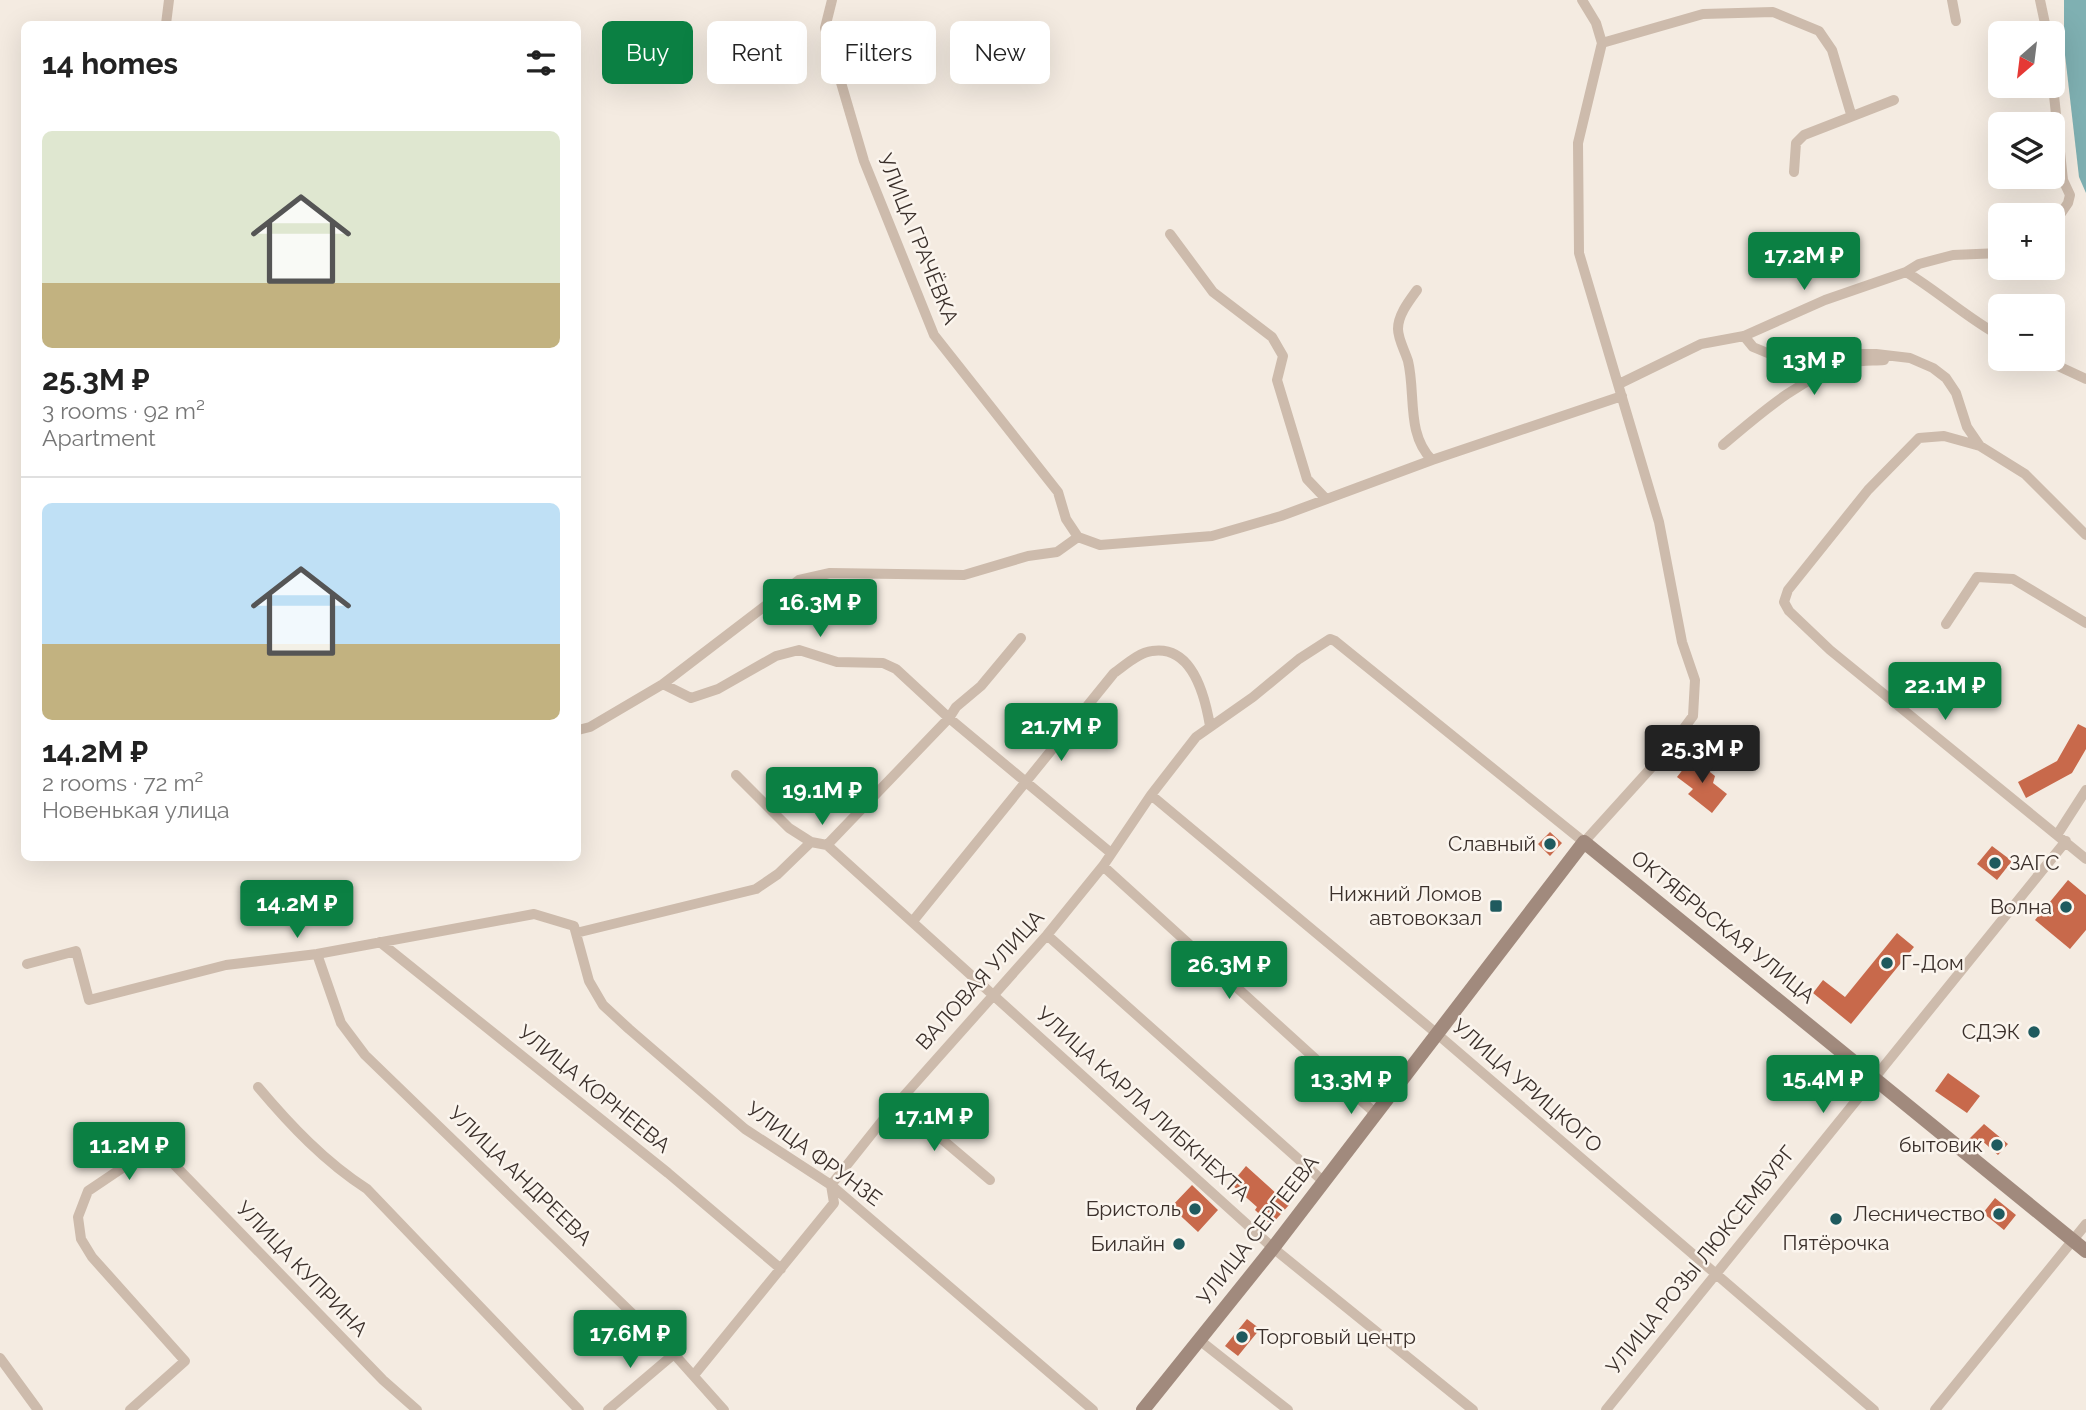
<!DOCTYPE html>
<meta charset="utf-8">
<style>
:root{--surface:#fff;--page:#f6f6f6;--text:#222;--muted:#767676;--line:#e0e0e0;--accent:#0b8043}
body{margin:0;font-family:Raleway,sans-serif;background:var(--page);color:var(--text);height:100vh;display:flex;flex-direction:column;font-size:26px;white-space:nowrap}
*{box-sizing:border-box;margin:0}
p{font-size:23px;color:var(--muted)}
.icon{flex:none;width:38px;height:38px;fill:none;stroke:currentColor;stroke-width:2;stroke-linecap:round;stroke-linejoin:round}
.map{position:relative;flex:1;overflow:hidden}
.side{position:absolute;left:21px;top:21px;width:560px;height:840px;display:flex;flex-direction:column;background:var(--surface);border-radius:10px;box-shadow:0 7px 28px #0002}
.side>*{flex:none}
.banner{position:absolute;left:602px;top:21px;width:665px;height:63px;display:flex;gap:14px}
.needle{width:46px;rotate:208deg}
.tools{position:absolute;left:1988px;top:21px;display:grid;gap:14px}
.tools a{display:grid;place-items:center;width:77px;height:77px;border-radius:10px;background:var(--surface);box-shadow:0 7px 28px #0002;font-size:35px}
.price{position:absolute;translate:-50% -60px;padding:0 16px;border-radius:7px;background:var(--accent);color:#fff;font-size:23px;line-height:46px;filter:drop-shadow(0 2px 4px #0008)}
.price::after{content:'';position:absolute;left:50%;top:42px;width:21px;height:16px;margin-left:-10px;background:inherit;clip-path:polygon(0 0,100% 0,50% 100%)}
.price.selected{background:#222;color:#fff}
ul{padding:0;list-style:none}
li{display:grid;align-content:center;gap:14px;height:371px;padding:0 21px}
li+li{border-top:2px solid var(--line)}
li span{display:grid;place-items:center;height:217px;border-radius:10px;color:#555}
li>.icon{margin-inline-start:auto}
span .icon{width:126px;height:126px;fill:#fffc;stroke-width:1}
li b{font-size:30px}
h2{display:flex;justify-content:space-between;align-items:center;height:84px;padding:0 21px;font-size:30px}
.tag{padding:0 24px;border-radius:10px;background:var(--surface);box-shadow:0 7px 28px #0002;font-size:24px;line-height:63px}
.tag.selected{background:var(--accent);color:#fff}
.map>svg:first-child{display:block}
.water{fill:#7fb0b2}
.building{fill:#c8694b}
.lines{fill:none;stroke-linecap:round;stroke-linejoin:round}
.minor{stroke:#cdbbac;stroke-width:10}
.secondary{stroke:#a18a7d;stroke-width:14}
.poi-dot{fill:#1f5a5e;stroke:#fbf5ee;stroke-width:2.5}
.labels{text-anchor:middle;stroke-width:5;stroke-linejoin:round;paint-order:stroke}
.street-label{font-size:21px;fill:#3b302b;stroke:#fbf5ee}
.poi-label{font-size:21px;fill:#3b302b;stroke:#fbf5ee;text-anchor:end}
</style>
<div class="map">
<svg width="2086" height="1410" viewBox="0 0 2086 1410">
<rect width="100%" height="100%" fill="#f4ebe1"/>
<path class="water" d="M2064,0H2086V193L2079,177L2064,46Z"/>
<path class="building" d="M2078,724L2086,728V749L2072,773L2026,798L2018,782L2057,761Z
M1692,758L1715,776L1713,783L1727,794L1712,813L1688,794L1693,789L1677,777Z
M1550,832L1562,843L1550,856L1538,844Z
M1992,846L2012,861L1997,880L1977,864Z
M2068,880L2086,895V930L2070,949L2035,920Z
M1897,933L1914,947L1851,1024L1813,993L1823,980L1845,997Z
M1948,1073L1980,1096L1967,1113L1935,1091Z
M1984,1124L2008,1144L1998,1155L1979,1138L1975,1144L1969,1139Z
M1246,1166L1289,1205L1271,1225L1255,1210L1257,1207L1231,1184Z
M1192,1185L1218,1210L1198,1232L1171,1207Z
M1995,1198L2016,1215L2004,1230L1983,1213Z
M1247,1319L1260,1329L1238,1356L1225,1346Z"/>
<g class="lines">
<path class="minor" d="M832,0L825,28L864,161L934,335L1058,492L1066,519L1078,537
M1952,0L1956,21
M2040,0L2047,33
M166,24L169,0
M1602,43L1703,14L1773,12L1819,31L1832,50L1851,114
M2053,86L2063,180L2070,195L2068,203L2053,225
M1794,172L1796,143L1804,135L1894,100
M1170,234L1213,292L1272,337L1283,356L1277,380L1307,479L1326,499
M1906,272C1939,292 1967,318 2000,336
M1417,290C1409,301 1398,315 1398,329C1398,339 1405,351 1408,361C1416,394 1406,434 1432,460
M1744,336L1753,347L1770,354H1876L1910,358L1933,368L1946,378L1956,393L1967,427L1980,446L2025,474L2086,535
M2043,359L2086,379
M1619,384L1701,344L1744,336L1825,300L1906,272L1919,264L1953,255L2000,253
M1723,445C1761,413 1801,377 1851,363C1861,360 1873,361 1884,360
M1980,446L1944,436L1919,438L1868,490L1788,590L1784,602L1789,611L1830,650L2086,859
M1946,624L1977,577L2013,579L2086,623
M663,684L691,698L718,689L776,656L799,650L837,662L883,663L896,669L949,718L1111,853
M578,730L590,727L663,684L799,580L830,573L964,575L1028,556L1057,552L1078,537L1100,545L1212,536L1281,516L1432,460L1622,396
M736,775L789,828L811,842
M1151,795L1436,1033L1874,1410
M2057,835L2086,790
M827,845L1273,1248L1473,1410
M1103,866L1375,1113
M913,921L1114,673C1124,666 1139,652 1152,651C1192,645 1205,696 1210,726
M576,933L756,889L778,874L811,842L827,845L949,718L956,707L981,686L1021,638
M1047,935L1323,1181
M380,942L668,1173L781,1269
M317,954L341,1023L365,1055L674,1354L724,1410
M27,964L76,951L89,1000L226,965L317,954L534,914L574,926L589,981L603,1005L629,1029L745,1129L831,1185L1093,1410
M258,1087C290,1125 325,1162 367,1189L579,1410
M898,1102L990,1180
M1198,1339L1288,1410
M0,1358L38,1410
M694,1375L834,1203L831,1185L886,1116L1047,935L1103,866L1151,795L1196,737L1253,697L1299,659L1330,639L1335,641L1584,842L1670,747L1693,716L1695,680L1682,642L1659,522L1579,253L1578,143L1602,43L1596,23L1582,0
M130,1410L185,1361L92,1257L81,1239L78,1217L88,1191L143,1154L162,1152L383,1380L417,1410
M608,1410L674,1354
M1606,1410L2066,841
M1935,1410L2086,1224"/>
<path class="secondary" d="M1143,1410L1273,1248L1584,842L2086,1251"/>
</g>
<g class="poi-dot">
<circle cx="1550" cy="844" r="7"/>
<circle cx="1995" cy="863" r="7"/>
<rect x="1489" y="899" width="14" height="14" rx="3.5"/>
<circle cx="2066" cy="907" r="7"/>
<circle cx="1887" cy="963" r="7"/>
<circle cx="2034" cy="1032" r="7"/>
<circle cx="1997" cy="1145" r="7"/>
<circle cx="1195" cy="1209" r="7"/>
<circle cx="1999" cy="1214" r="7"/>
<circle cx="1836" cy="1219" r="7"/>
<circle cx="1179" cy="1244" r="7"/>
<circle cx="1242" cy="1337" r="7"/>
</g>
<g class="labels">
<g class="street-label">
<text transform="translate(918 239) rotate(68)" y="7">УЛИЦА ГРАЧЁВКА</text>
<text transform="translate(1723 927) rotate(39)" y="7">ОКТЯБРЬСКАЯ УЛИЦА</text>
<text transform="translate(980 980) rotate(-48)" y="7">ВАЛОВАЯ УЛИЦА</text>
<text transform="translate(1527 1086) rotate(41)" y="7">УЛИЦА УРИЦКОГО</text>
<text transform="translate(594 1089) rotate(39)" y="7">УЛИЦА КОРНЕЕВА</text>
<text transform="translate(1143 1104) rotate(42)" y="7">УЛИЦА КАРЛА ЛИБКНЕХТА</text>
<text transform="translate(814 1154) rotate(36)" y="7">УЛИЦА ФРУНЗЕ</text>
<text transform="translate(520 1176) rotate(44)" y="7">УЛИЦА АНДРЕЕВА</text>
<text transform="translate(1258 1230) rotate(-52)" y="7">УЛИЦА СЕРГЕЕВА</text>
<text transform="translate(1701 1260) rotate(-51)" y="7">УЛИЦА РОЗЫ ЛЮКСЕМБУРГ</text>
<text transform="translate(302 1269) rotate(46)" y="7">УЛИЦА КУПРИНА</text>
</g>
<g class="poi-label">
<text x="1536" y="851">Славный</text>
<text x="2009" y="870" text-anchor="start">ЗАГС</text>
<text x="1482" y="901">Нижний Ломов<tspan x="1482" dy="24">автовокзал</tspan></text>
<text x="2052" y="914">Волна</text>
<text x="1901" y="970" text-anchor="start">Г-Дом</text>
<text x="2020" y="1039">СДЭК</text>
<text x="1983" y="1152">бытовик</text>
<text x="1181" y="1216">Бристоль</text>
<text x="1985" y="1221">Лесничество</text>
<text x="1836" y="1250" text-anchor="middle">Пятёрочка</text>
<text x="1165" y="1251">Билайн</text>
<text x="1256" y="1344" text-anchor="start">Торговый центр</text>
</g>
</g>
</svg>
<div class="tools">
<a><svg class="needle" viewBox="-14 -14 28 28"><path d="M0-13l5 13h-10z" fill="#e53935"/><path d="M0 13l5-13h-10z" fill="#767676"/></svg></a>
<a><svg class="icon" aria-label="layers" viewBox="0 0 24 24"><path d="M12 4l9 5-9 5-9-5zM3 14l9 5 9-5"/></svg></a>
<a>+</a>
<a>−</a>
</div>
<b class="price" style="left:1804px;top:292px">17.2M ₽</b>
<b class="price" style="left:1814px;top:397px">13M ₽</b>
<b class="price" style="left:820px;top:639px">16.3M ₽</b>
<b class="price" style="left:1945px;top:722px">22.1M ₽</b>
<b class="price" style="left:1061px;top:763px">21.7M ₽</b>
<b class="price selected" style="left:1702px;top:785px">25.3M ₽</b>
<b class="price" style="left:822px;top:827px">19.1M ₽</b>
<b class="price" style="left:297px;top:940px">14.2M ₽</b>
<b class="price" style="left:1229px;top:1001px">26.3M ₽</b>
<b class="price" style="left:1823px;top:1115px">15.4M ₽</b>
<b class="price" style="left:1351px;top:1116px">13.3M ₽</b>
<b class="price" style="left:934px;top:1153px">17.1M ₽</b>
<b class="price" style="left:129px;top:1182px">11.2M ₽</b>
<b class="price" style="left:630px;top:1370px">17.6M ₽</b>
<div class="banner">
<a class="tag selected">Buy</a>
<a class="tag">Rent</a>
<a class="tag">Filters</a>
<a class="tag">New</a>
</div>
<section class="side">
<h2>14 homes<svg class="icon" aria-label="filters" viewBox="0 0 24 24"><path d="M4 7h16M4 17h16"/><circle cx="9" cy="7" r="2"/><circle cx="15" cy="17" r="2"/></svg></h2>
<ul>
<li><span style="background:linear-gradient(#dfe7d0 70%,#c2b280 0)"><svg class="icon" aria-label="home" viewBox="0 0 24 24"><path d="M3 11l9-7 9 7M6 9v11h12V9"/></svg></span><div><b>25.3M ₽</b><p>3 rooms · 92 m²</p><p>Apartment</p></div></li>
<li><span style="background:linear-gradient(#bfe0f5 65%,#c2b280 0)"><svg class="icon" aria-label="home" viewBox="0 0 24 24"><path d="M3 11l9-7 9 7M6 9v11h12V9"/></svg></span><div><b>14.2M ₽</b><p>2 rooms · 72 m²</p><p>Новенькая улица</p></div></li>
</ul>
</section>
</div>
